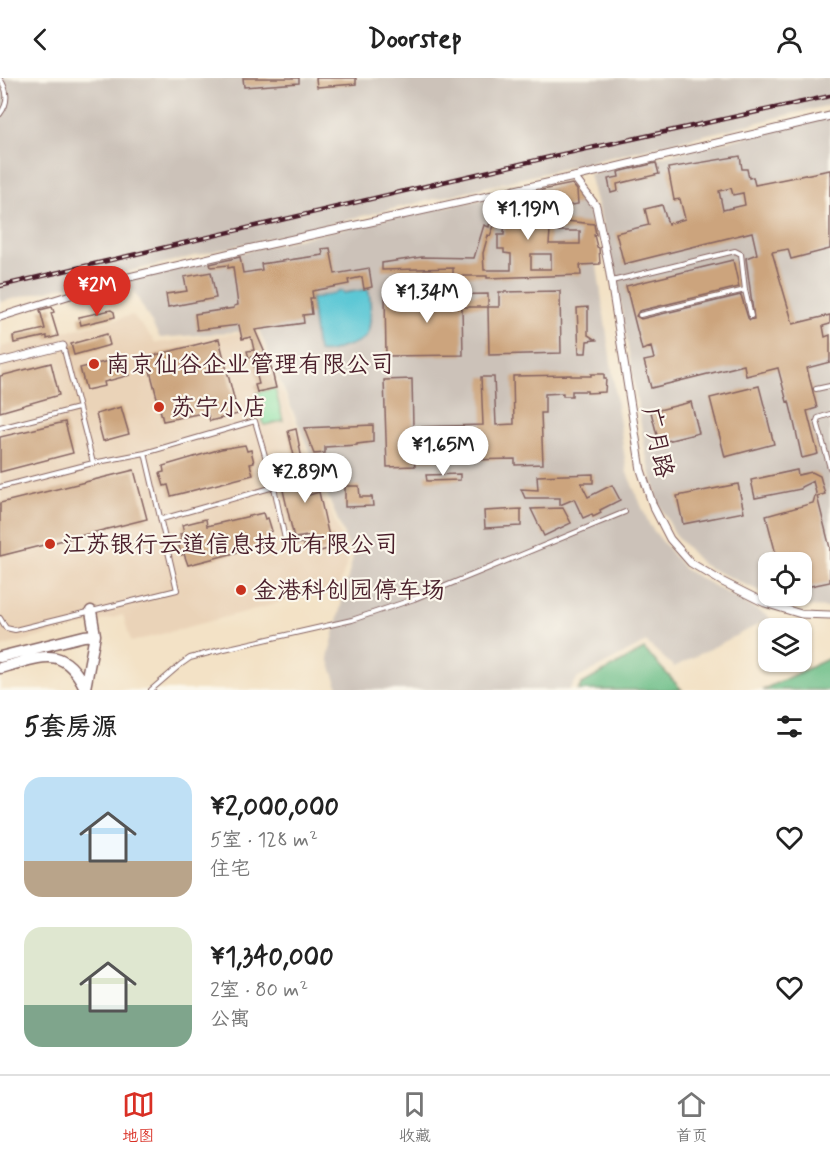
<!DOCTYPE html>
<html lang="zh">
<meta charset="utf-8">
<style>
:root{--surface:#fff;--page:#f6f6f6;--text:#222;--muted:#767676;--line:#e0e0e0;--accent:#d93025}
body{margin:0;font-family:Mynerve,"LXGW WenKai TC",sans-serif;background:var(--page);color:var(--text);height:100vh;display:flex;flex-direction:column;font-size:22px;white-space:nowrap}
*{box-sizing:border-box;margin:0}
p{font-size:20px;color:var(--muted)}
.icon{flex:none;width:33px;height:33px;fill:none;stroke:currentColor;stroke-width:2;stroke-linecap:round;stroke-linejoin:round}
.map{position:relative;height:612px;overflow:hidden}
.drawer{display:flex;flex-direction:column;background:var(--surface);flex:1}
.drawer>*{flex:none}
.controls{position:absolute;left:758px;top:474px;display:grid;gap:12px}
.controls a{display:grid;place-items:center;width:54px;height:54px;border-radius:12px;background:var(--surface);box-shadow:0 2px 4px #0004;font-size:30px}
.price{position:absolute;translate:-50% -51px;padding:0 14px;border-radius:21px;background:#fff;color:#222;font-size:20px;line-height:39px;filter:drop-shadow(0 2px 3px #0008)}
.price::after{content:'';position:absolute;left:50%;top:36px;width:18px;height:14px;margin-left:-9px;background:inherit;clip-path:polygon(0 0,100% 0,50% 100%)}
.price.current{background:var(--accent);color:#fff}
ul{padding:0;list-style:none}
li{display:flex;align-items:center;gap:18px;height:150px;padding:0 24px}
li span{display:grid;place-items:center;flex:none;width:168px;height:120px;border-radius:18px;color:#555}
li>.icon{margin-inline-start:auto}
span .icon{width:72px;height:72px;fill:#fffc;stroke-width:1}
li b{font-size:26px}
h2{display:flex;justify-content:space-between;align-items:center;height:72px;padding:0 24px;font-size:26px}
header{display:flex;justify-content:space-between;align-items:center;height:78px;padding:0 24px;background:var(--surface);font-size:27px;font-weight:800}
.tab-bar{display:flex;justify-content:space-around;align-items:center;height:84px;border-top:2px solid var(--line);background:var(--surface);font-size:16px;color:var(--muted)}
.tab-bar a{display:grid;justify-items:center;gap:3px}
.tab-bar .current{color:var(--accent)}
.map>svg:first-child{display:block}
.built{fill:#ead3b8}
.industrial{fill:#ccc2b9}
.green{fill:#8be1a5;stroke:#6a8068;stroke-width:1.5}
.forest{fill:#70bf8a;stroke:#5d6f5a;stroke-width:1.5}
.water{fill:#5cc7d5;stroke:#537380;stroke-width:1.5}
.building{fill:#cca47d;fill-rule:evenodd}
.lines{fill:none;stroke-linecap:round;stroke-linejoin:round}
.lane-casing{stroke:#856361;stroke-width:6}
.street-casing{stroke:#856361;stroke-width:9}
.secondary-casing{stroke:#856361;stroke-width:13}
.lane{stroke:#fff;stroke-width:4}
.street{stroke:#fff;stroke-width:7}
.secondary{stroke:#fff;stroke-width:10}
.rail-casing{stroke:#4a1f2b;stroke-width:4.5}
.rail{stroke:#fbf7ec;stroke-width:2;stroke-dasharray:7;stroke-linecap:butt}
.poi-dot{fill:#c8321e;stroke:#fbf7ec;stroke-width:2}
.labels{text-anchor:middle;stroke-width:4.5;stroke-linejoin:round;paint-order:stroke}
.poi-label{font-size:24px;fill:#4a1f2b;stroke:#fbf7ec;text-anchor:start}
.street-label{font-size:24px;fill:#4a1f2b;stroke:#fbf7ec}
</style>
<header><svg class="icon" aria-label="back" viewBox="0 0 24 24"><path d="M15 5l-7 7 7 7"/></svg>Doorstep<svg class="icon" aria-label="person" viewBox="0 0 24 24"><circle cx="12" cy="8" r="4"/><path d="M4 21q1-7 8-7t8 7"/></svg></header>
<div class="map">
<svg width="830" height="612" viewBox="0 0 830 612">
<rect width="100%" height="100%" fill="#fbf7ec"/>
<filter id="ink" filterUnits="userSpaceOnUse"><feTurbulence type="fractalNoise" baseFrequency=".0167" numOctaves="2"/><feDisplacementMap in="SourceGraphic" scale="12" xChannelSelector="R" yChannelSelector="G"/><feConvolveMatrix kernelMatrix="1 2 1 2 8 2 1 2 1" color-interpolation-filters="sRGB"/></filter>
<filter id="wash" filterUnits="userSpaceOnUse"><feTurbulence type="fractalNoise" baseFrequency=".008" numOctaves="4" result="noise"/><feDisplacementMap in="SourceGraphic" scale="24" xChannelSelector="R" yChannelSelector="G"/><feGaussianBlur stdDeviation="1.35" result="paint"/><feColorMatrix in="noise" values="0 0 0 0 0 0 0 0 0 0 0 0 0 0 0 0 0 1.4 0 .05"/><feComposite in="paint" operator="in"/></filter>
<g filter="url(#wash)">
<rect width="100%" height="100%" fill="#f3e2c6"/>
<path class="built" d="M133,237L156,265L258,253L349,479L339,509L131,564L123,537L0,569V269Z"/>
<path class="industrial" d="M0,0H830V27L0,224Z
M830,39V530L808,529L770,518H801V484H768V517L703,487L677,459L659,426L646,376L617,204L589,96Z
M567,105L588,126L627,395L650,448L684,491L771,540L674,589L646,564L578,600L569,612H339L328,580L353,479L259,252L160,260L127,201L397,138Z"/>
<path class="green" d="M275,310L283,343L264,347L256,315Z"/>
<path class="forest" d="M644,571L682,612H578L582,606Z
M830,580V612H762Z"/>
<path class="water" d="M368,211C371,222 373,254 363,261C357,265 348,268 341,270C334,273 326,276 319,274L316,265L311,221L342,213L344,215Z"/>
<g id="blocks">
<path class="building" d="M243,0H299V5L244,9Z
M316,0H356V6L317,9Z
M740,78L742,91H747L749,100L753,99L755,107L830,92V171L791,181L788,171L772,174L793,246L830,237V246L823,248L825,259L830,257V284L807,290L817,330L807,333L818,376L802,380L793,340L789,323L787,324L778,290L746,298L744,287L651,310L644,283L654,281L651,269L642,272L626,208L733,182L739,209L639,233L636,238L641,241L741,217L748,240L750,242L754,241L746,180L757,176L752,154L624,186L616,155L649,147L645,131L662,127L668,146L685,141L680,121L674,122L668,90ZM731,110L733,117L743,115L745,127L723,132L719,113Z
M656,85L659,96L617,106L618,113L611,115L608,101L619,99L618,94Z
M572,106L577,112L578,126L567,128L566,143L594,146L596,157H594L597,169L599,170L600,186L580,187L581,197L487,200V198H453V190L382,192V185L422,179L474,180L484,147L489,149L493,129L501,130L490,158L488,157L483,175L484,192H511V176L504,175V171H498V157H504L505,131L521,134L523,116ZM550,153H580V166H549ZM531,176H551V191H531Z
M330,170L335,196L369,190L372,209L364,211L362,199L348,202L349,206L312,213L313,220H310L312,236L303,237L304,245L255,252L271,289L276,310L257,314L255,307L259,306L252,279L249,280L247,273L254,272L251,259L242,261L239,247L197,252L195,236L234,230V228L238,227L233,189L228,190V187L211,189L210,186L240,179L243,195L262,192L261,186L323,177L322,171Z
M211,194L216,220L168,229L166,216L187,213L184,199Z
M560,213L561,275L489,277L488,229H499V214Z
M488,216V229H462L463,277L386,278L385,218Z
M52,229L54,234L51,235L58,258L47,261V258L14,265L13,258L45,251L40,232Z
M588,229V257L596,262L587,263L586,275H579L577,230Z
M111,232L114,234L115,239L81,247L79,239Z
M107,256L110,267L74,277L71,266Z
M219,261L238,336L210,343L207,334L163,343L147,281L155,278V277Z
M125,279L130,297L104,304L105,308L86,312L80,290Z
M51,285L59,317L0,334V298Z
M591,296H604V301H606L605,314L587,315V313H572V318H563V315L545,316V335H541L543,386L515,387V381L414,383L415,388L387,389L384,302L412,301L413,349L483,347L481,299H494L496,347L514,346L513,298L571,297V298H591Z
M759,308L774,366L725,379L710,320Z
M691,324L699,355L659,365L651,334Z
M121,329L129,356L103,363L96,336Z
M65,344L73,375L0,394V359Z
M373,347V364L357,366V367L325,369V375L314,376L304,350Z
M296,351L309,417L319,414L329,459L333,458L335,465L327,467L328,471L317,474L316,469L305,472L304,467L315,463L313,457L294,460L280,399L298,394L288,353Z
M245,367L247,373L251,372L254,385L250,386L253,397L171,418L168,407L164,408L160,395L164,394L163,388L221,371Z
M134,392L147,441L0,478V425Z
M797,392L798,397L812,394L820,398L825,416L817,418L830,470V504L801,510V484H778L766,438L813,425L816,415L813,403L801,409V411L755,420L751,402Z
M460,396V402L427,403L426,397Z
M593,396V405H581L588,419L612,407L620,422L600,432L601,435L593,439L592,436L583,440L574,421L560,427V420H525L521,411L538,412L537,398Z
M738,406L744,434L683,446L677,418Z
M345,408H359L360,419H372L373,428L345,429Z
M563,430L571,445L544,458L531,431Z
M521,431V448L485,450L484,433Z
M263,435L265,441L268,440L272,453L268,454L270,466L188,487L184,476L181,477L178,463L181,462L180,456L184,455L182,447L206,441L207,448Z"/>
</g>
</g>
<g filter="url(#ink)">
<use href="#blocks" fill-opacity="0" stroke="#856361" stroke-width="1.5"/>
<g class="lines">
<g class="lane-casing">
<path id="lane" d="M0,1C8,12 9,25 0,36
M612,203L735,173L741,176L745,212L751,238
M640,237L745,212
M63,268L93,385
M816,311L830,308
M830,336L818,340L817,343L830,390
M0,350L78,330
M0,409L93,385L145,375L255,343L274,409L286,466L311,461
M162,441L274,409
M0,540L6,550L15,552L177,512L145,375
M151,612L180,587L190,580L220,572L352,542L414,521L625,434"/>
</g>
<g class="street-casing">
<path id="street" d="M574,99L596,128L609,190L641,392L653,428L670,461L691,485L721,503L765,525L801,536L830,537
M0,239L125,200L248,171L574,99L830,38
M0,284L63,268"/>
</g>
<g class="secondary-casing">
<path id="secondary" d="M0,579L84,558L95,557
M0,590C40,580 63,564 85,610
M85,610L95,557L91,533"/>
</g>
<use href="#lane" class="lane"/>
<use href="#street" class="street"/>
<use href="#secondary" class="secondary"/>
<g class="rail-casing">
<path id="rail" d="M0,208L554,78L830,18"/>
</g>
<use href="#rail" class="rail"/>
</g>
</g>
<g class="poi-dot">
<circle cx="94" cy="286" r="6"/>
<circle cx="159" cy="329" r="6"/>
<circle cx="50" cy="466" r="6"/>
<circle cx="241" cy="512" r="6"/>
</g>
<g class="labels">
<g class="poi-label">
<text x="106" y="294">南京仙谷企业管理有限公司</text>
<text x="171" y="337">苏宁小店</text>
<text x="62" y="474">江苏银行云道信息技术有限公司</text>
<text x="253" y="520">金港科创园停车场</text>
</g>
<g class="street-label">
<text transform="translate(658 364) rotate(78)" y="8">广月路</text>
</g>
</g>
</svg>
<div class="controls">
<a><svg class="icon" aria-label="locate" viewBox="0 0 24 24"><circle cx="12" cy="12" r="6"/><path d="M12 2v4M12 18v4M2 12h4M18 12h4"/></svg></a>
<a><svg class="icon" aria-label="layers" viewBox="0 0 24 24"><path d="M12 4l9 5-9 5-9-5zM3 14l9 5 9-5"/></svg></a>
</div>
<b class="price" style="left:528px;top:163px">¥1.19M</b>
<b class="price current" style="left:97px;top:239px">¥2M</b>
<b class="price" style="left:427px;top:246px">¥1.34M</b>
<b class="price" style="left:443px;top:399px">¥1.65M</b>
<b class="price" style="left:305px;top:426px">¥2.89M</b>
</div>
<section class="drawer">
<h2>5套房源<svg class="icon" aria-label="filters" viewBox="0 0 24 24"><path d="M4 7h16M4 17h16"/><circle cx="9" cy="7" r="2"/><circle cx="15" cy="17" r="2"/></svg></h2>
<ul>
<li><span style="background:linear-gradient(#bfe0f5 70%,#b9a48a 0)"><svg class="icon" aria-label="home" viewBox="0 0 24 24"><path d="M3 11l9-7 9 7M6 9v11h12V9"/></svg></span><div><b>¥2,000,000</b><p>5室 · 128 m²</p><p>住宅</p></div><svg class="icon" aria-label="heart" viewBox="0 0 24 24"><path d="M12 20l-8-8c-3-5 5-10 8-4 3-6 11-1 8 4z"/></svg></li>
<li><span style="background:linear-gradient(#dfe7d0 65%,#7fa58c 0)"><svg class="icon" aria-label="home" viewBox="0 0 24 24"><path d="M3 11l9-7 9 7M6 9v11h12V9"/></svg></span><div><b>¥1,340,000</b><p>2室 · 80 m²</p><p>公寓</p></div><svg class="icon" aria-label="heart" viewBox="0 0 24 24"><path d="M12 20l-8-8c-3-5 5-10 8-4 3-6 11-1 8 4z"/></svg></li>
</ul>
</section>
<nav class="tab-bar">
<a class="current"><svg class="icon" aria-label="map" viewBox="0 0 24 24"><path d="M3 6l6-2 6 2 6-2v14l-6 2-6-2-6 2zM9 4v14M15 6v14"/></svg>地图</a>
<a><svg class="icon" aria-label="saved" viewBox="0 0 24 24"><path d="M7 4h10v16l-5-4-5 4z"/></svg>收藏</a>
<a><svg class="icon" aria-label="home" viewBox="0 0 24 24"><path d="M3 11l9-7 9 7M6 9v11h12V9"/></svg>首页</a>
</nav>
